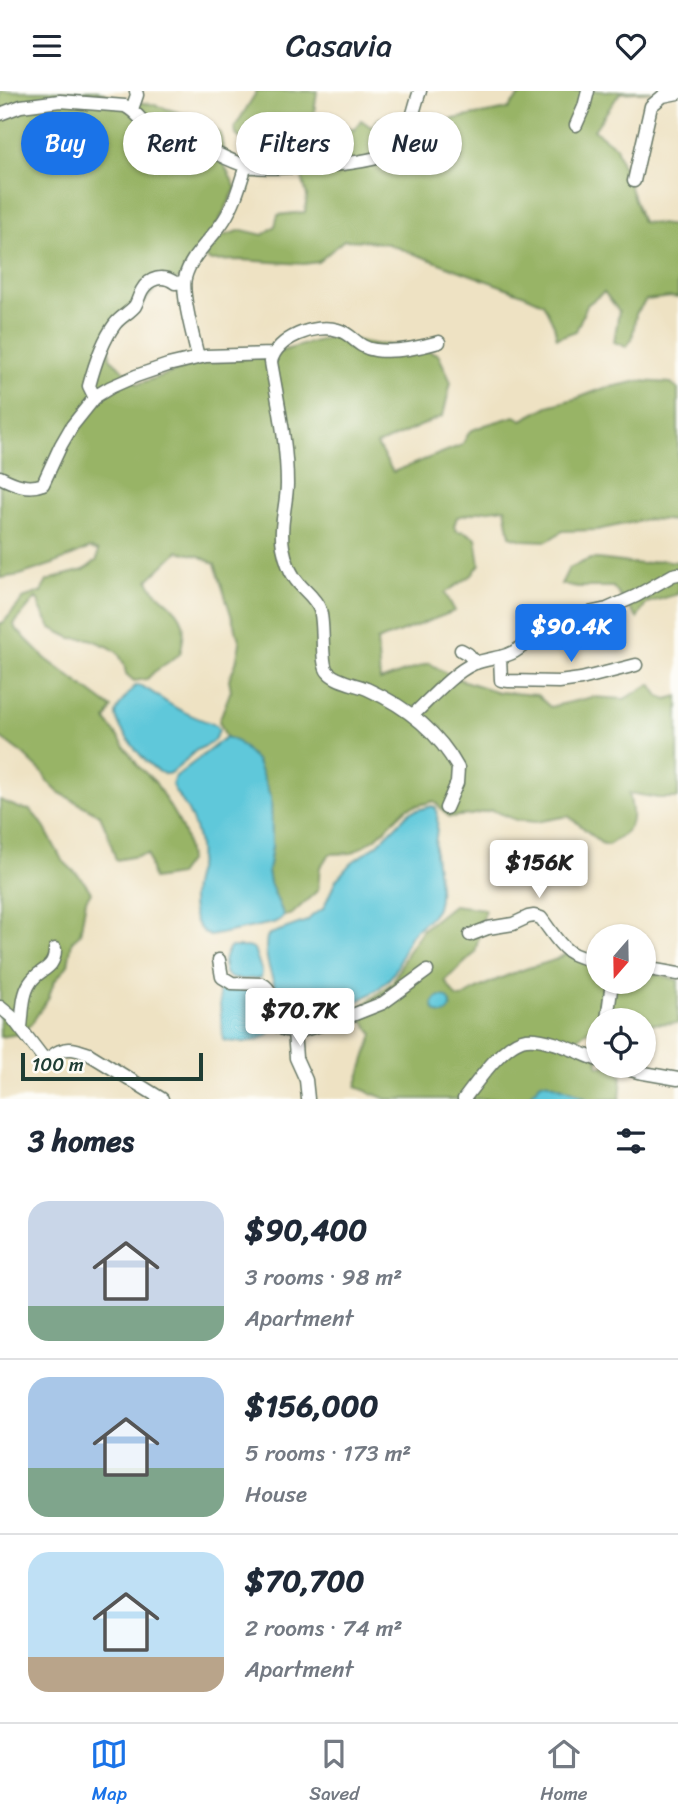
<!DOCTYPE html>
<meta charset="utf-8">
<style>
:root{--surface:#fff;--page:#f2f2f3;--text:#1f2937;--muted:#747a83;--line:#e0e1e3;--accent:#1a73e8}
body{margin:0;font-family:Sriracha,sans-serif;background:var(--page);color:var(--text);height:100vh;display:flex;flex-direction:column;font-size:26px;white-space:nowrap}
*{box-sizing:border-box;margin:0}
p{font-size:23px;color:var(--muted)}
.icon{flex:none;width:38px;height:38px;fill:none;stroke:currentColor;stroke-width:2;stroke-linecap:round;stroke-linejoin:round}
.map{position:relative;height:1008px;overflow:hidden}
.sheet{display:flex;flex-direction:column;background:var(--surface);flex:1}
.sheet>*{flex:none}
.guide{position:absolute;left:21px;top:21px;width:637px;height:63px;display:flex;gap:14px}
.needle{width:46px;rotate:200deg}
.fabs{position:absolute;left:586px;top:833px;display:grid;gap:14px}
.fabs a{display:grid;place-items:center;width:70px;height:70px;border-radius:50%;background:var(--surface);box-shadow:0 2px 5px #0004;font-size:35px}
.scale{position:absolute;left:21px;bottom:18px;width:182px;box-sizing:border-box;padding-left:7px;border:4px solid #1f3d34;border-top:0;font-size:19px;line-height:24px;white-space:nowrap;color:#1f3d34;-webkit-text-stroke:5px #fdfcf7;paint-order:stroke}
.price{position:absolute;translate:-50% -60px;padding:0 16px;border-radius:7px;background:#fff;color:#222;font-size:23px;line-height:46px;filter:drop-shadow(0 2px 4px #0008)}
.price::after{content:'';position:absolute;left:50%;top:42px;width:21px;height:16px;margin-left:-10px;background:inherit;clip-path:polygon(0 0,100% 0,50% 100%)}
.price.current{background:var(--accent);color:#fff}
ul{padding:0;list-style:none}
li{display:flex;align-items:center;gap:21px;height:175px;padding:0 28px}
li+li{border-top:2px solid var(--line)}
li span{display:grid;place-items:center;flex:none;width:196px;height:140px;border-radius:21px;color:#555}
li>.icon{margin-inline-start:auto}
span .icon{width:84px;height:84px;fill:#fffc;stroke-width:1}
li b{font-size:30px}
h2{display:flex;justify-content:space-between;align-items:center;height:84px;padding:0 28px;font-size:30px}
.chip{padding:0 24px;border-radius:32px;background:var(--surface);box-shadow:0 2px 5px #0004;font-size:24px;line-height:63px}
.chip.current{background:var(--accent);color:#fff}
header{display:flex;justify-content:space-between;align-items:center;height:91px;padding:0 28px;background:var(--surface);font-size:32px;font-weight:600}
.tabs{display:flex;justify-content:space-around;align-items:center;height:98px;border-top:2px solid var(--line);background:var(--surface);font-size:19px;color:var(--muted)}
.tabs a{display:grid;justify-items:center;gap:4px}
.tabs .current{color:var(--accent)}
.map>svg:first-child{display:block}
.forest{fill:#98b466;stroke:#5c784d;stroke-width:2}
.water{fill:#5fc8da;stroke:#3f8287;stroke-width:2}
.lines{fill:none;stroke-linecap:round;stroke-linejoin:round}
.minor-casing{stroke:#677766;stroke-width:15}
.minor{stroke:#fff;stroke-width:12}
</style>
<header><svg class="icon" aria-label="menu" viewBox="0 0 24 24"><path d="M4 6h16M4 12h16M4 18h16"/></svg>Casavia<svg class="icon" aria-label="heart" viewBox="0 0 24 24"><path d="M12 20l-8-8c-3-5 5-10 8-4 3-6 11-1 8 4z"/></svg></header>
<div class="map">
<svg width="678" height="1008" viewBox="0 0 678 1008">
<rect width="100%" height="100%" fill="#fdfcf7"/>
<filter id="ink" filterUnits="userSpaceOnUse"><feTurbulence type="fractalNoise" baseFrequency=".0143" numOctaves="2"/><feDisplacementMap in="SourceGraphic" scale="14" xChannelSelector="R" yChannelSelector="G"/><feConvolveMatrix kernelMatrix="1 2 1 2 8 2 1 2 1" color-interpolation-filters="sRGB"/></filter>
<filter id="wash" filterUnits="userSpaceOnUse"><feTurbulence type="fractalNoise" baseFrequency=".00686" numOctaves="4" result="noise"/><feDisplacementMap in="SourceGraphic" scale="28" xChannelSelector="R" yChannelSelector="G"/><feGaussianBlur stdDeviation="1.57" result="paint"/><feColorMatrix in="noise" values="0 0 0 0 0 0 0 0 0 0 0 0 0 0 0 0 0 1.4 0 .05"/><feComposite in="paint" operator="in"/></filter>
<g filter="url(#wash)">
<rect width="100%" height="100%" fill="#eee2c3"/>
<path class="forest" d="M0,0H98L124,9L151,13L184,23L207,32L221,43L225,76L236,97L214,140L179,188L159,193L131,227L109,243L110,267L138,293L197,273L264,265L334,245L374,253L409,255L438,263L451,291L443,325L377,354L393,381L462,354L470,340L485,334L515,325L522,329L548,315L578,307L601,298L639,290L671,292L678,298V430L648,428L597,439L563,440L547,450L523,449L510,445L505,417L482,420L457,426L454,435L457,440L465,441L476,447L480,473L472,484L445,502L455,520L377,550L380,590L429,572L455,587L498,601L537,604L550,616L592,606L624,608L651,593L659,605L667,608L678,605V707H658L629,702C635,733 635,737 608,754L601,752L574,729L568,725L536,731L516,729L492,719L471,724L449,726L434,710L407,717L376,747L352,762L330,763L320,776L318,799L292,823L284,825L270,792L268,780L272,755L271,707L256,669L231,648L226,646L219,630L231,599L229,588L236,572L240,552L215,473L199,465L178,460L148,489C151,497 156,501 163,507C186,526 187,535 180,563L154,581L147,588L134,590L126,583L124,573L118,562L109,556L90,548L71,547L51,537L40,517L38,509L36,507L14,533L15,537L46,568L112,617L106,629L139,676L155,691L180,733L186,748L189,769L178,784L153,788L148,763L116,769L107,740L100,724L58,701L47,690L43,682L23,663L0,646V532H3L25,506L41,501L47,490L61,485L84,479L97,469L98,460L90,457L53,473L20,484L0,487Z
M257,0H317L313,30H336L354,39L361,29L371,36L380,27L399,35L407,26L448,29L508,18L523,0H652L620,2L594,39L616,56L642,131L676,135L678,133V207L672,206L646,209L636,223L632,248L626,256L614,251L619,220L604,201L587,214L576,240L557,247L554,234L543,212L525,204L388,153L368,150L344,149L318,171L304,173L240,169L211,170L205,166L219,146L242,139L263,144L275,135L278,124L305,121L307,105L298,70L276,68L250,56L236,44L235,36Z
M590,468H598L630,472L644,473L661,469L678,471V503L647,512L637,527L613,496H578L561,493L569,477Z
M0,709L19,717L30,719L42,732L62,769L82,788L91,801L86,809L80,843L72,850L68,874L54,891L48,908L31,933L19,943L0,946Z
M453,814L485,818L475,862L445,890L456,906L461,907C481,894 505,885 528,877C540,873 556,871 565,863L598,870V891H644V880L678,889V932L644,933V929H598V936L591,938L575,948L598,967V975H609L622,985L620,1008H386L356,996L373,943L356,920L393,891L407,862L423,838Z"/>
<path class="water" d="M138,594C148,597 158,606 168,612C183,622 199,628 216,634L219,639C211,660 202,652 192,663C185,669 176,681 167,683C153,685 115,636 116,623C117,614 129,603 134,596Z
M226,646L238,651L256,669L271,707L272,755L268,780L270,792L284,825L280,829L273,832L210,845C189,836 190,806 195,786C196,781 198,776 199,770C200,764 199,755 198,748C195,736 191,723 184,713C180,706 175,702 172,694L175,686Z
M432,715L436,717C440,731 435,744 435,759C435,778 443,798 437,817C432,829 418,834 411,844C403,856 401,871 393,883C377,907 312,934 284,929C277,922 279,912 277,903C272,884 263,866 267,846L270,843L307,830L314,823L323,818L336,789L351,772L378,753L410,721Z
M231,856H248L254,858L262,881L261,887C253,887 239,890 231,887C219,883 224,863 231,856Z
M225,895L260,897L265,899L269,922L270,942C256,953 240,953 223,949L219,902L221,897Z
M433 914a9 9 0 1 1 18 0a9 9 0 1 1-18 0Z
M546,991L573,1001L587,1008H526L541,992Z"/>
</g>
<g filter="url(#ink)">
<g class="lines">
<g class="minor-casing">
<path id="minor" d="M132,18L137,4L136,0
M0,23L21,15L60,10L125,15C139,21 146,39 161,45C173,50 186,50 198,54C214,60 230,71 247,75C271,80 378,75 395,59C410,45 413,18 420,0
M576,34L584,16L588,0
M396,59L436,61L455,60
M634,90L651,15L663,5L678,2
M439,251C418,257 396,262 375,259C357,257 353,243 338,239C315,232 276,247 271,271C278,312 287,351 287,393C287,413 279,435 283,456C285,466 288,477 294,486C301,498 315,505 320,519C325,535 320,573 328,581C337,591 356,593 367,598C405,615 438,640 458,677L457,692L446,717
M198,266C194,249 181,203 185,187C190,165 212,148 224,129C235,112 240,93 246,74
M95,307L89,295C94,276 103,249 115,233C120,226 129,222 135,215C138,210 139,204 142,199C149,187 163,183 175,192L184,191
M0,386C14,393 28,399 43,393L61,354L72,335L96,305L111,296L136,285L168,274L206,265L273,263
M461,559L468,563L476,572
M500,566L501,589L509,590L559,591L581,588L636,574
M413,624C429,609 454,581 473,573C489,566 508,568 521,556L579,524L607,518L636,505L673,484L678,483
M470,844L488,837L513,833L528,826L534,825L541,827C560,852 564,867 598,869
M219,869L222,886L232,892L262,893C275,899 273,918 275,931C281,940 290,940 300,940L345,927L383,912L427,880
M644,877L678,883
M0,916L11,925L44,968C51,967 53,963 60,960C70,955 80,960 89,963L162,1008
M607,929L612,891
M21,936C23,922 22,904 30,892C39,877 55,880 55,858
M294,940L296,967L306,989L308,1008
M616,975L638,981L678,988
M464,1008C477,991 504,951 526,948C545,945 580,962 598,969"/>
</g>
<use href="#minor" class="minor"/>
</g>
</g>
</svg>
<div class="fabs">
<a><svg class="needle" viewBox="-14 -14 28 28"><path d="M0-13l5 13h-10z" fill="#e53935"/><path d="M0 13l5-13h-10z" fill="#747a83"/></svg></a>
<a><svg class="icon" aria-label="locate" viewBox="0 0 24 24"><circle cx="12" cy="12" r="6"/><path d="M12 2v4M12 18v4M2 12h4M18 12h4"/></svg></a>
</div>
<div class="scale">100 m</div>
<b class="price current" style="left:571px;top:573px">$90.4K</b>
<b class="price" style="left:539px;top:809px">$156K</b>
<b class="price" style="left:300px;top:957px">$70.7K</b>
<div class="guide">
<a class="chip current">Buy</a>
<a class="chip">Rent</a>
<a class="chip">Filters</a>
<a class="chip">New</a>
</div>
</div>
<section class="sheet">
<h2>3 homes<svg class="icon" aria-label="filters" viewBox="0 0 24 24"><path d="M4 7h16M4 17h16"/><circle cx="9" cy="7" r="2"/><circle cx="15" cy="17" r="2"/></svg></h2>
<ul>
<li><span style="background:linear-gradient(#c9d6e8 75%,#7fa58c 0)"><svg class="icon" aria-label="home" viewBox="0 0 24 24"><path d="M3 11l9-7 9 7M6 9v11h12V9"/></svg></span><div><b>$90,400</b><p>3 rooms · 98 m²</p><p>Apartment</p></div></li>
<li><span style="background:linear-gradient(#a9c7e8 65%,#7fa58c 0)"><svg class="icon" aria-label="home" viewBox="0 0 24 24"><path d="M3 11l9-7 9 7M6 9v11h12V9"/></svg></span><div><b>$156,000</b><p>5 rooms · 173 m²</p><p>House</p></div></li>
<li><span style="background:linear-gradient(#bfe0f5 75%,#b9a48a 0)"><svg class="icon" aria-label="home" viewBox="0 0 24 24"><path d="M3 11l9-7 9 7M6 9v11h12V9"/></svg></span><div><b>$70,700</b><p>2 rooms · 74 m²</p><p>Apartment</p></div></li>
</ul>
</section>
<nav class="tabs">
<a class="current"><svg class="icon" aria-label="map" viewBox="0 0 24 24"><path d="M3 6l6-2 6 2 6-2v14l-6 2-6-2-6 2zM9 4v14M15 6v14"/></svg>Map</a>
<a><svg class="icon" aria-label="saved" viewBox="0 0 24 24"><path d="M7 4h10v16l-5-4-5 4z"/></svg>Saved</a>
<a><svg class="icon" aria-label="home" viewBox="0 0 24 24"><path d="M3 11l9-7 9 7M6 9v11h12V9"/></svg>Home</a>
</nav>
